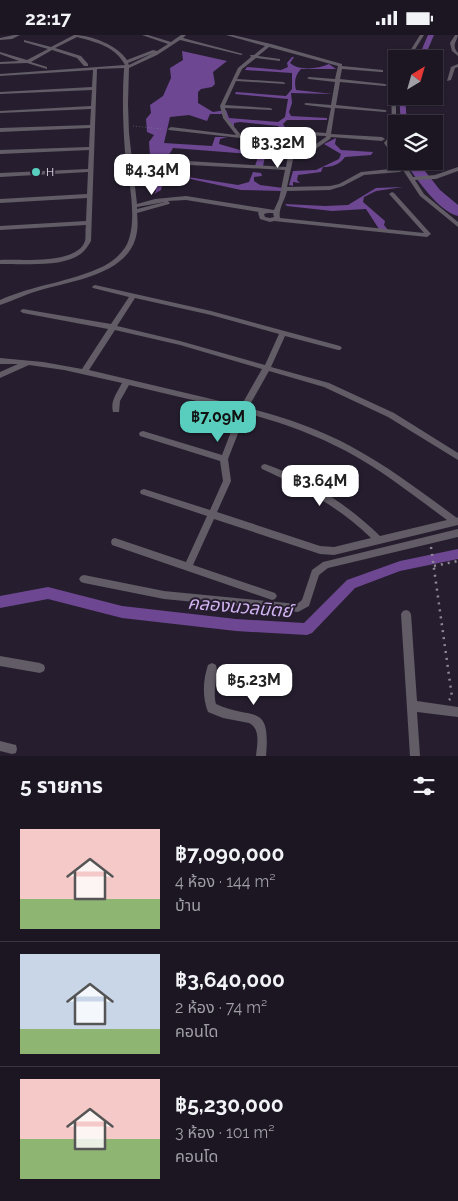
<!DOCTYPE html>
<html lang="th">
<meta charset="utf-8">
<style>
:root{--surface:#1c1623;--page:#292330;--text:#f1f3f6;--muted:#a09fa6;--line:#3a3541;--accent:#59cebe}
body{margin:0;font-family:Raleway,"Noto Sans Thai",sans-serif;background:var(--page);color:var(--text);height:100vh;display:flex;flex-direction:column;font-size:19px;white-space:nowrap}
*{box-sizing:border-box;margin:0}
p{font-size:16px;color:var(--muted)}
.icon{flex:none;width:28px;height:28px;fill:none;stroke:currentColor;stroke-width:2;stroke-linecap:round;stroke-linejoin:round}
.map{position:relative;height:721px;overflow:hidden}
.details{display:flex;flex-direction:column;background:var(--surface);flex:1}
.details>*{flex:none}
.needle{width:32px;rotate:37deg}
.fabs{position:absolute;left:388px;top:15px;display:grid;gap:10px}
.fabs a{display:grid;place-items:center;width:55px;height:55px;border-radius:0px;background:var(--surface);box-shadow:0 1px 4px #0004,0 0 0 1px var(--line);font-size:25px}
.price{position:absolute;translate:-50% -42px;padding:0 11px;border-radius:10px;background:#fff;color:#222;font-size:16px;line-height:32px;filter:drop-shadow(0 1px 2px #0008)}
.price::after{content:'';position:absolute;left:50%;top:30px;width:15px;height:11px;margin-left:-8px;background:inherit;clip-path:polygon(0 0,100% 0,50% 100%)}
.price.on{background:var(--accent);color:#111}
ul{padding:0;list-style:none}
li{display:flex;align-items:center;gap:15px;height:125px;padding:0 20px}
li+li{border-top:1px solid var(--line)}
li span{display:grid;place-items:center;flex:none;width:140px;height:100px;border-radius:0px;color:#555}
li>.icon{margin-inline-start:auto}
span .icon{width:60px;height:60px;fill:#fffc;stroke-width:1}
li b{font-size:21px}
h2{display:flex;justify-content:space-between;align-items:center;height:60px;padding:0 20px;font-size:21px}
.status{display:flex;justify-content:space-between;align-items:center;height:35px;padding:0 25px;background:var(--surface);direction:ltr}
.status svg{height:14px;fill:currentColor}
.map>svg:first-child{display:block}
.water{fill:#6e4792}
.lines{fill:none;stroke-linecap:round;stroke-linejoin:round}
.canal{fill:#6e4792;fill-rule:evenodd}
.river{fill:#6e4792;fill-rule:evenodd}
.path-far1{stroke:#8f8896;stroke-width:1;stroke-dasharray:0.5 2.5;stroke-linecap:butt}
.path{stroke:#8f8896;stroke-width:2.5;stroke-dasharray:2 5;stroke-linecap:butt}
.minor{fill:#615c65;fill-rule:evenodd}
.poi-dot{fill:#59cebe;stroke:#261e2f;stroke-width:2}
.labels{text-anchor:middle;stroke-width:4;stroke-linejoin:round;paint-order:stroke}
.far-poi-label{font-size:11px;fill:#f0eaf6;stroke:#261e2f;text-anchor:start}
.near-water-label{font-size:18px;font-style:italic;fill:#d2b4f2;stroke:#261e2f}
</style>
<div class="status"><b>22:17</b><svg viewBox="0 0 49 12"><path d="M0 12V9h3v3zM5 12V6h3v6zM10 12V3h3v9zM15 12V0h3v12zM26 1h20v11H26zM47 4h2v5h-2z"/></svg></div>
<div class="map">
<svg width="458" height="721" viewBox="0 0 458 721">
<rect width="100%" height="100%" fill="#261e2f"/>
<path class="water" d="M182,16L227,26L213,37L215,49L212,52L201,54L198,57V68L213,77L226,75L229,83L278,87L285,82L288,64L235,59L236,57L286,61L292,54V38L245,35L247,32L281,35L288,32L287,28L292,22H294L290,28C299,36 318,34 329,29L336,34H301C295,40 294,47 296,55L333,59L291,58L292,68L289,77L291,81L327,83V85H287L283,89L290,100V105L298,110L283,107L282,97L278,91L240,87L234,88V94L224,79H210L207,86L189,80L170,82L164,108L212,111L215,102H227L220,104L219,109L265,122L263,131H255L258,122L250,119L173,113L160,136L164,141L188,142L238,150L249,147L253,137L261,138L262,141L254,142V146L260,150L283,153L282,156L241,155L186,143L171,142L163,148L161,155L154,159L156,156L150,146L154,143L151,137L152,129L156,126L150,121L149,107L154,100L147,97L146,84L151,78L150,70L163,61L171,43L170,33L183,25Z
M336,103L335,109L341,115L373,117L371,120L345,122C339,130 332,132 323,132L321,137L298,140L297,145L300,148L293,147V151L289,150L293,136L316,135L339,124L341,119L324,109Z
M403,152L376,156L364,162L363,167L385,186L384,190L388,195L379,194L366,174L332,176L287,171L285,169L325,171L348,170L376,153Z"/>
<g class="lines">
<path class="canal" d="M428,0H434L428,14L420,24H414L422,14Z
M399,61H405L407,89H401Z
M458,514V524L400,536L355,553L312,598L307,600L236,596L122,583L48,564L0,573V561L48,552L122,571L236,584L304,588L347,545L400,526Z"/>
<path class="river" d="M404,126H417L440,155L458,170V181C438,176 416,143 404,126Z"/>
<path class="path-far1" d="M133,91L163,94"/>
<path class="path" d="M431,512L452,662L449,665
M434,531L458,526"/>
<path class="minor" d="M14,0H20L12,4L0,5V3Z
M74,0C91,0 117,10 127,25L153,15L157,16L168,9L142,0H148L171,7L181,0H186L183,3L243,19L241,20L180,5L157,20L129,33L128,69L129,98L137,169L155,164L186,161L274,175L279,164L285,135L171,129L168,127L171,125L286,132L288,120L291,118L294,120L287,152L330,151L339,149L361,137L400,133L403,135L400,137L364,140L343,151L330,155L287,156C285,165 278,174 280,183L424,198L390,160L389,159L392,157L394,158L431,199L427,202L274,186L270,187L260,184L258,178L259,177L186,165L168,166L170,168L169,169L137,178C138,187 138,196 135,205C124,239 73,246 44,254C28,258 15,265 0,270V265C33,250 71,247 104,231C115,225 126,215 129,204C137,179 128,143 125,117C123,90 122,62 124,34V33L97,34L91,206C89,209 87,213 84,216C66,234 23,228 0,229V225C20,224 77,230 85,206C86,202 85,195 86,190L0,195V191L86,186L87,163L0,168V164L87,159L88,137L0,142V138L88,134L89,115L0,119V115L89,112L90,93L0,97V93L90,90L91,74L0,78V76L91,71L92,55L0,59V57L92,52L93,35L0,41V39L125,30C115,11 95,7 77,2L55,13L81,21L88,29V31H84L77,23L52,15L31,27L47,32V34L27,28L0,29V27L19,26L0,19V17L27,25L48,14L24,7V5L51,12ZM153,18L129,30L128,28ZM165,167L137,174V172ZM268,178H273L274,182L270,183L265,182L264,179Z
M226,0H233L271,9L342,29V31L383,35V37H381L342,34L340,44L385,49L387,50L385,51L340,47L336,70L385,75L387,76L385,77L335,73L331,99L382,102L385,104L382,106L331,102L330,104L317,113L296,117V115L313,111L326,102V101L301,100L298,98L301,96L326,98L331,73L306,70L304,69L306,68L331,70L335,47L309,44L307,43L309,42L335,44L338,31L269,12L258,21L280,24V26L256,23L242,34L237,44L283,47L285,48V49L236,46L225,70L270,73L272,74V75L225,73L227,83L241,100L261,103L291,114V116H287L258,105L169,95L168,94L171,92L236,100L223,83L220,71L238,33L251,22L250,20H254L265,11Z
M420,0H424L409,24H405Z
M455,0H458C457,7 451,10 458,18V21L452,16L450,8Z
M458,29V32L455,33L451,45L447,46L451,32Z
M394,35H396V100L390,108L396,118V123L394,122L384,108L392,98L391,44Z
M397,126H403L413,142L435,140L458,132V136L436,144L415,145L424,159L458,187V192L420,161Z
M95,250L211,276L340,311L342,313L340,315H338L285,301L271,332L329,348L394,378L458,418V425L388,382L324,352L269,336L248,373C284,382 319,394 352,412C389,432 423,458 457,483L458,482V490L334,520L320,519L214,484L193,530L275,558L277,561L275,564L272,565L112,510L111,507L112,504L115,503L186,527L207,481L141,459L140,457L141,455L144,454L210,475L223,446L220,426L140,401L139,399L140,397L143,396L222,420L239,376L129,350L120,366L119,377H113C110,366 117,358 122,348L64,335L29,330L0,343V337L18,329H0V323L43,327L82,334L108,294L23,278L20,276L23,274L111,289L129,262L93,253L92,252L93,251ZM135,263L211,280L279,299L265,330L180,306L117,291ZM115,295L180,310L262,334L241,371L89,335ZM246,378C280,387 314,399 346,416C382,435 414,461 447,485L380,501C347,469 308,444 265,429L262,430L261,432L262,434C302,452 339,472 371,503L334,512L320,511L217,477L231,446L228,424Z
M458,494V502L328,533L319,540L309,571L298,577L164,564L84,548L81,547L79,544L81,541L84,540L164,556L297,569L302,565L312,535L323,527Z
M406,575L409,576L411,579L417,666L458,672V682L417,677L420,721H410L401,579L403,576Z
M0,621L40,628L44,630L45,633L44,636L40,638L0,631Z
M212,628L216,630C219,640 212,655 216,669C252,686 271,666 266,721H256C257,710 261,694 249,688L223,683L208,677C202,662 203,645 208,630Z
M0,706L16,710L17,714L16,718L12,719L0,716Z"/>
</g>
<circle class="poi-dot" cx="36" cy="137" r="5"/>
<g class="labels">
<g class="far-poi-label">
<text x="46" y="141">H</text>
</g>
<g class="near-water-label">
<text transform="translate(240 572) rotate(5)" y="6">คลองนวลนิตย์</text>
</g>
</g>
</svg>
<div class="fabs">
<a><svg class="needle" viewBox="-14 -14 28 28"><path d="M0-13l5 13h-10z" fill="#e53935"/><path d="M0 13l5-13h-10z" fill="#a09fa6"/></svg></a>
<a><svg class="icon" aria-label="layers" viewBox="0 0 24 24"><path d="M12 4l9 5-9 5-9-5zM3 14l9 5 9-5"/></svg></a>
</div>
<b class="price" style="left:278px;top:134px">฿3.32M</b>
<b class="price" style="left:152px;top:161px">฿4.34M</b>
<b class="price on" style="left:218px;top:408px">฿7.09M</b>
<b class="price" style="left:320px;top:472px">฿3.64M</b>
<b class="price" style="left:254px;top:671px">฿5.23M</b>
</div>
<section class="details">
<h2>5 รายการ<svg class="icon" aria-label="filters" viewBox="0 0 24 24"><path d="M4 7h16M4 17h16"/><circle cx="9" cy="7" r="2"/><circle cx="15" cy="17" r="2"/></svg></h2>
<ul>
<li><span style="background:linear-gradient(#f6c9c9 70%,#8fb573 0)"><svg class="icon" aria-label="home" viewBox="0 0 24 24"><path d="M3 11l9-7 9 7M6 9v11h12V9"/></svg></span><div><b>฿7,090,000</b><p>4 ห้อง · 144 m²</p><p>บ้าน</p></div></li>
<li><span style="background:linear-gradient(#c9d6e8 75%,#8fb573 0)"><svg class="icon" aria-label="home" viewBox="0 0 24 24"><path d="M3 11l9-7 9 7M6 9v11h12V9"/></svg></span><div><b>฿3,640,000</b><p>2 ห้อง · 74 m²</p><p>คอนโด</p></div></li>
<li><span style="background:linear-gradient(#f6c9c9 60%,#8fb573 0)"><svg class="icon" aria-label="home" viewBox="0 0 24 24"><path d="M3 11l9-7 9 7M6 9v11h12V9"/></svg></span><div><b>฿5,230,000</b><p>3 ห้อง · 101 m²</p><p>คอนโด</p></div></li>
</ul>
</section>
